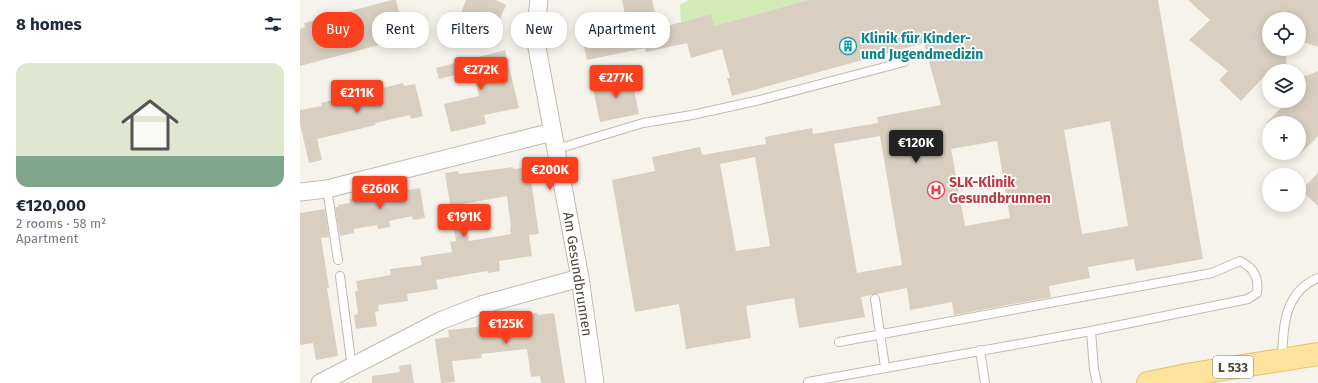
<!DOCTYPE html>
<meta charset="utf-8">
<style>
:root{--surface:#fff;--page:#f6f6f7;--text:#1f2937;--muted:#747a83;--line:#e0e1e3;--accent:#fc3f1d}
body{margin:0;font-family:"Fira Sans",sans-serif;background:var(--page);color:var(--text);height:100vh;display:flex;flex-direction:column;font-size:15px;white-space:nowrap}
*{box-sizing:border-box;margin:0}
p{font-size:13px;color:var(--muted)}
.icon{flex:none;width:22px;height:22px;fill:none;stroke:currentColor;stroke-width:2;stroke-linecap:round;stroke-linejoin:round}
.map{position:relative;flex:1;overflow:hidden}
.side{display:flex;flex-direction:column;background:var(--surface);width:300px}
.side>*{flex:none}
.banner{position:absolute;left:12px;top:12px;width:380px;height:36px;display:flex;gap:8px}
.buttons{position:absolute;left:962px;top:12px;display:grid;gap:8px}
.buttons a{display:grid;place-items:center;width:44px;height:44px;border-radius:50%;background:var(--surface);box-shadow:0 2px 10px #0003;font-size:20px}
.price{position:absolute;translate:-50% -34px;padding:0 9px;border-radius:4px;background:var(--accent);color:#fff;font-size:13px;line-height:26px;filter:drop-shadow(0 1px 2px #0008)}
.price::after{content:'';position:absolute;left:50%;top:24px;width:12px;height:9px;margin-left:-6px;background:inherit;clip-path:polygon(0 0,100% 0,50% 100%)}
.price.on{background:#222;color:#fff}
ul{padding:0;list-style:none}
li{display:grid;align-content:center;gap:8px;height:212px;padding:0 16px}
li+li{border-top:1px solid var(--line)}
li span{display:grid;place-items:center;height:124px;border-radius:12px;color:#555}
li>.icon{margin-inline-start:auto}
span .icon{width:72px;height:72px;fill:#fffc;stroke-width:1}
li b{font-size:17px}
h2{display:flex;justify-content:space-between;align-items:center;height:48px;padding:0 16px;font-size:17px}
.pill{padding:0 14px;border-radius:16px;background:var(--surface);box-shadow:0 2px 10px #0003;font-size:14px;line-height:36px}
.pill.on{background:var(--accent);color:#fff}
main{display:flex;flex:1;min-height:0}
.map>svg:first-child{display:block}
.green{fill:#d2eab5}
.building{fill:#d8cfc1;fill-rule:evenodd}
.lines{fill:none;stroke-linecap:round;stroke-linejoin:round}
.lane-casing{stroke:#c2bbae;stroke-width:10}
.street-casing{stroke:#c2bbae;stroke-width:19}
.primary-casing{stroke:#e6c16a;stroke-width:24}
.lane{stroke:#fff;stroke-width:8}
.street{stroke:#fff;stroke-width:17}
.primary{stroke:#ffe39c;stroke-width:22}
.labels{text-anchor:middle;stroke-width:3.5;stroke-linejoin:round;paint-order:stroke}
.shield{fill:#fff;stroke:#817c74;stroke-width:1}
.shield-label{font-size:13px;font-weight:bold;fill:#4b4439}
.culture-label{font-size:14px;font-weight:bold;fill:#0d838f;stroke:#fff;text-anchor:start}
.health-label{font-size:14px;font-weight:bold;fill:#be3a42;stroke:#fff;text-anchor:start}
.street-label{font-size:14px;fill:#4b4439;stroke:#fff}
</style>
<main>
<section class="side">
<h2>8 homes<svg class="icon" aria-label="filters" viewBox="0 0 24 24"><path d="M4 7h16M4 17h16"/><circle cx="9" cy="7" r="2"/><circle cx="15" cy="17" r="2"/></svg></h2>
<ul>
<li><span style="background:linear-gradient(#dfe7d0 75%,#7fa58c 0)"><svg class="icon" aria-label="home" viewBox="0 0 24 24"><path d="M3 11l9-7 9 7M6 9v11h12V9"/></svg></span><div><b>€120,000</b><p>2 rooms · 58 m²</p><p>Apartment</p></div></li>
</ul>
</section>
<div class="map">
<svg width="1018" height="383" viewBox="0 0 1018 383">
<rect width="100%" height="100%" fill="#f6f3ec"/>
<path class="green" d="M389,0H508L414,26L411,14L381,22L380,5Z"/>
<path class="building" d="M92,0H96L105,36L86,40L87,43L0,66V29L5,27L4,23Z
M166,0H196L206,5L198,23L191,20L189,24L161,13Z
M322,0H352L356,18L332,31L334,35L411,14L414,26L508,0H858L903,259L836,271L834,259L788,267L790,278L749,286L751,297L654,315L652,302L610,310L607,288L561,297L565,317L499,328L494,298L446,306L451,338L386,349L379,304L335,312L312,180L355,171L352,157L400,147L402,155L466,144L465,137L512,128L513,134L578,123L577,117L641,105L624,43L432,96L427,78H430L422,49L391,58L387,43L346,52L345,48L287,60L281,34L327,24ZM810,121L828,226L782,234L764,130ZM580,136L602,265L557,273L534,144ZM697,141L710,218L665,226L651,149ZM455,157L470,246L436,251L420,164Z
M888,0H1018V47L1006,43H999V19H969V49H987L986,62L989,71H969L941,101L919,80L928,71L889,40L910,20Z
M205,50L219,108L184,115L186,124L151,132L144,104L179,96L174,70L139,79L136,68Z
M1018,71V136L999,155V123H966L988,101H999V77L1008,75Z
M331,75L339,114L300,122L292,84Z
M103,83L104,86L115,84L123,116L111,119L110,115L75,123L76,125L17,139L22,160L9,163L0,124V110L22,106L21,103Z
M213,167V169L229,167L239,234L229,235L232,256L199,261L200,271L188,273L187,271L136,280L138,289L107,294L108,301L78,305L79,311L75,312L77,326L56,329L54,315L58,314L55,291H58L56,281L91,275L90,269L122,265L120,257L152,252L150,242L156,241L145,173L158,171L159,174ZM207,196L211,227L210,228L211,234L169,241L163,204Z
M1018,173V206L1001,190Z
M107,187L108,190L120,188L125,218L113,220L112,216L89,221L90,227L78,229L77,225L65,227L54,229V233L40,236L35,207H38V205L50,203L49,199L84,193V191Z
M25,209L29,237L21,238L29,288H27L38,356L16,360L13,343L0,345V213Z
M237,313L238,315L254,313L265,383H241L240,376L231,377L227,349L181,354L182,358L152,361L155,382L141,383L135,339L149,337L148,330L178,327V325L198,322V319Z
M111,364L114,383H72V376L100,372L99,366Z"/>
<g class="lines">
<g class="lane-casing">
<path id="lane" d="M257,149L343,123L392,115L460,100L604,62
M27,189L38,260
M40,276L52,368
M575,299L585,367
M791,331L794,369L797,383
M680,350L685,383
M982,359C983,327 984,292 1018,278
M508,382L791,331L948,299L957,293C959,277 954,268 940,261L912,273L539,342"/>
</g>
<g class="street-casing">
<path id="street" d="M239,0L235,34L236,42L280,278L295,383
M0,192L27,189L252,132
M20,383L140,321L181,305L280,278"/>
</g>
<g class="primary-casing">
<path id="primary" d="M848,383L892,374L1018,354"/>
</g>
<use href="#lane" class="lane"/>
<use href="#street" class="street"/>
<use href="#primary" class="primary"/>
</g>
<defs>
<g id="building-ring" transform="scale(0.9)"><circle r="9.5" fill="#fff" stroke="#0f9aa8" stroke-width="1.5"/><path d="M-4-6H4V6H1V3H-1V6H-4ZM-2.5-4.3h1.7v1.8h-1.7ZM.8-4.3h1.7v1.8H.8ZM-2.5-1h1.7V.8h-1.7ZM.8-1h1.7V.8H.8Z" fill="#0f9aa8"/></g>
<g id="hospital-ring" transform="scale(0.9)"><circle r="9.5" fill="#fff" stroke="#e0444e" stroke-width="1.5"/><path d="M-5-5h3v3.5h4V-5h3V5h-3V1.5h-4V5h-3Z" fill="#e0444e"/></g>
</defs>
<g fill-rule="evenodd">
<use href="#building-ring" x="548" y="46"/>
<use href="#hospital-ring" x="636" y="190"/>
</g>
<g class="labels">
<rect class="shield" x="913" y="356" width="40" height="22" rx="3"/>
<g class="shield-label">
<text x="933" y="372">L 533</text>
</g>
<g class="culture-label">
<text x="561" y="43">Klinik für Kinder-<tspan x="561" dy="16">und Jugendmedizin</tspan></text>
</g>
<g class="health-label">
<text x="649" y="187">SLK-Klinik<tspan x="649" dy="16">Gesundbrunnen</tspan></text>
</g>
<g class="street-label">
<text transform="translate(278 274) rotate(81)" y="5">Am Gesundbrunnen</text>
</g>
</g>
</svg>
<div class="buttons">
<a><svg class="icon" aria-label="locate" viewBox="0 0 24 24"><circle cx="12" cy="12" r="6"/><path d="M12 2v4M12 18v4M2 12h4M18 12h4"/></svg></a>
<a><svg class="icon" aria-label="layers" viewBox="0 0 24 24"><path d="M12 4l9 5-9 5-9-5zM3 14l9 5 9-5"/></svg></a>
<a>+</a>
<a>−</a>
</div>
<b class="price" style="left:181px;top:91px">€272K</b>
<b class="price" style="left:316px;top:99px">€277K</b>
<b class="price" style="left:57px;top:114px">€211K</b>
<b class="price on" style="left:616px;top:164px">€120K</b>
<b class="price" style="left:250px;top:191px">€200K</b>
<b class="price" style="left:80px;top:210px">€260K</b>
<b class="price" style="left:164px;top:238px">€191K</b>
<b class="price" style="left:206px;top:345px">€125K</b>
<div class="banner">
<a class="pill on">Buy</a>
<a class="pill">Rent</a>
<a class="pill">Filters</a>
<a class="pill">New</a>
<a class="pill">Apartment</a>
</div>
</div>
</main>
